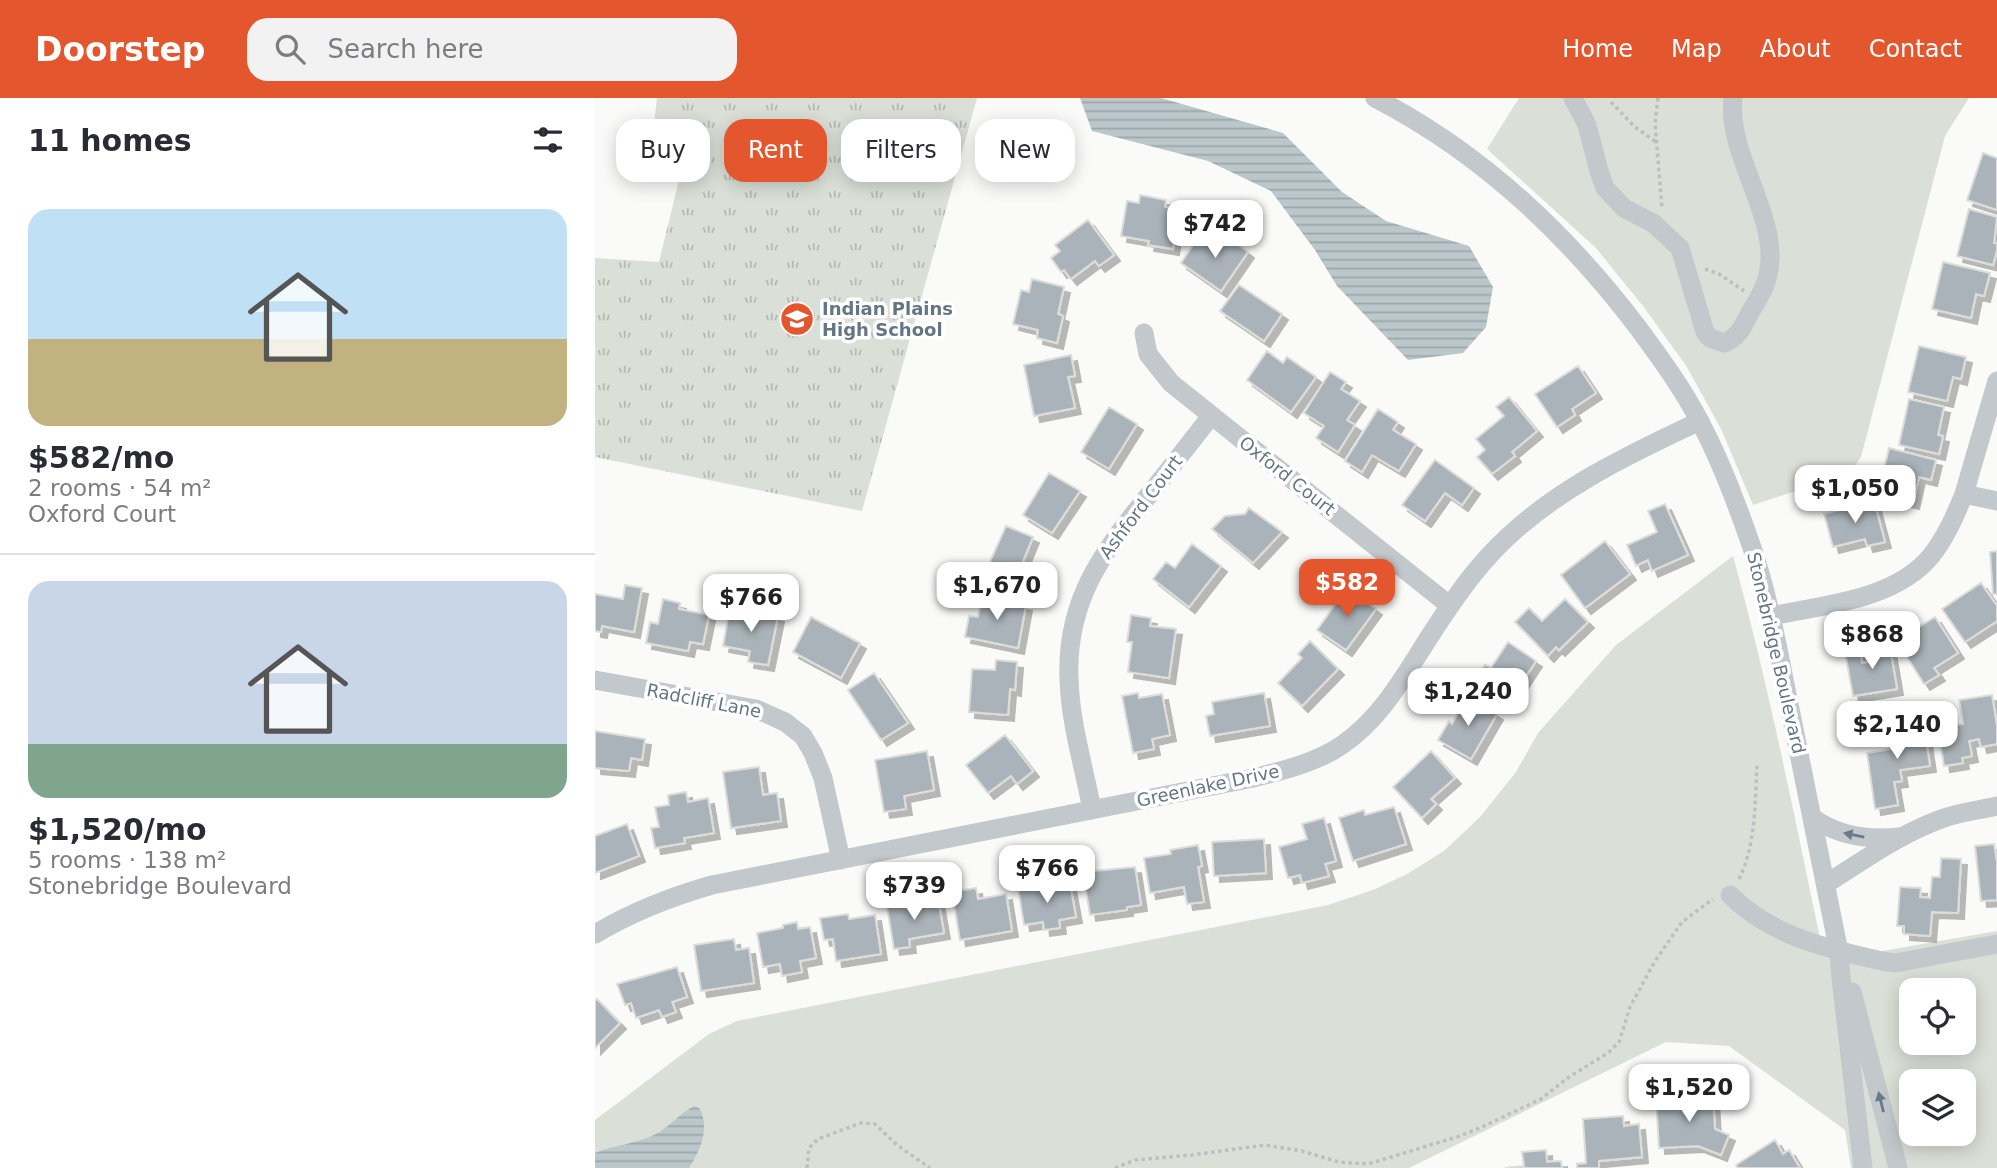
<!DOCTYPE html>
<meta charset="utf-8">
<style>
:root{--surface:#fff;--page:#f2f2f3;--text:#2b2b33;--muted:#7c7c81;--line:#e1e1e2;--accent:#e4572e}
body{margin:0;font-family:"DejaVu Sans",sans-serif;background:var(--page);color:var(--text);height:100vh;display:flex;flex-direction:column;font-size:26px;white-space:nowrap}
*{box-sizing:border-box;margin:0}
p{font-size:23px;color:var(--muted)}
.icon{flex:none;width:38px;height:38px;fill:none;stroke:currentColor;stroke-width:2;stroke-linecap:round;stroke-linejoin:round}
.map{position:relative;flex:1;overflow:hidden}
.sheet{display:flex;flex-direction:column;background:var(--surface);width:595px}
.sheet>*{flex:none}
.banner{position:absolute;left:21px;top:21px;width:665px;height:63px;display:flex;gap:14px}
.buttons{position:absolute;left:1304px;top:880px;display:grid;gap:14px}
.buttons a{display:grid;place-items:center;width:77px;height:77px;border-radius:14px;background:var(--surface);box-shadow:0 4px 18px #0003;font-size:35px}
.price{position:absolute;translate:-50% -60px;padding:0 16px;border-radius:14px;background:#fff;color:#222;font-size:23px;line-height:46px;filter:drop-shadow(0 2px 4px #0008)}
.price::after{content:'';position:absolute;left:50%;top:42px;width:21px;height:16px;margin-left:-10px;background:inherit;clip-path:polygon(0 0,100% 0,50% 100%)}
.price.active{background:var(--accent);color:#fff}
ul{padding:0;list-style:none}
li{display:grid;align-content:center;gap:14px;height:371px;padding:0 28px}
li+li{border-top:2px solid var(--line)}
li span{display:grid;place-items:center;height:217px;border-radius:21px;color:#555}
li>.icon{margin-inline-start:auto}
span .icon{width:126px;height:126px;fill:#fffc;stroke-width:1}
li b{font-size:30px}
h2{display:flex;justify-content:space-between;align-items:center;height:84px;padding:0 28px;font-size:30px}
.pill{padding:0 24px;border-radius:21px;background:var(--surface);box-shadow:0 4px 18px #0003;font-size:24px;line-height:63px}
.pill.active{background:var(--accent);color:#fff}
header{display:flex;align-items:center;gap:42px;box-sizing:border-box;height:98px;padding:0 35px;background:var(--accent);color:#fff}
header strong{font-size:33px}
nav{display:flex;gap:38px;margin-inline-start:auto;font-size:24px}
.search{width:490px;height:63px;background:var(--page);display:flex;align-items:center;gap:18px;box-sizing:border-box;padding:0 24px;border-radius:21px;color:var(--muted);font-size:26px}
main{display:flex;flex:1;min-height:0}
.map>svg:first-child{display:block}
.green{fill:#dadfd7;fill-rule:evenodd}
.park{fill:url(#park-tufts)}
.water{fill:url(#water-rules)}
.building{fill:#aab3b9;stroke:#dcdcda;stroke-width:2;filter:url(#shadow)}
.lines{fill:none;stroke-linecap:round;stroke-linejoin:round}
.path{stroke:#bbbfc2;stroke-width:3.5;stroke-dasharray:3.5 3.5;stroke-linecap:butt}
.minor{stroke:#c3c8cc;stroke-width:19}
.oneway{fill:#6a7a87}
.labels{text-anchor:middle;stroke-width:7;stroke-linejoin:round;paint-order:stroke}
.poi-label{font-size:18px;font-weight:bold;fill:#657683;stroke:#fff;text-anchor:start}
.street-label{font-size:18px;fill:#657683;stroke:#fff}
</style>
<header>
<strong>Doorstep</strong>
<div class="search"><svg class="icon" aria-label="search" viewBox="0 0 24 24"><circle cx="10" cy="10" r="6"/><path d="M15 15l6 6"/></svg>Search here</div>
<nav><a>Home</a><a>Map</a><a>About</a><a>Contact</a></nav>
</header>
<main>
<section class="sheet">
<h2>11 homes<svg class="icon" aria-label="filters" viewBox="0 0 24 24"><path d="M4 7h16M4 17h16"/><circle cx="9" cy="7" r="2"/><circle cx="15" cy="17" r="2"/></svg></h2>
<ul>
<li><span style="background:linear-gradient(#bfe0f5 60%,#c2b280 0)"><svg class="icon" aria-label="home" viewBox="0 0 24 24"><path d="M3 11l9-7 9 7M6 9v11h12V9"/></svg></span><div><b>$582/mo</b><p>2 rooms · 54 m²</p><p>Oxford Court</p></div></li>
<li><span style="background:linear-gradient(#c9d6e8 75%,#7fa58c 0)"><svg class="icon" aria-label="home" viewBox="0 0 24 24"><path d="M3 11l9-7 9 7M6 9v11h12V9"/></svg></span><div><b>$1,520/mo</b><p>5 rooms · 138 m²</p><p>Stonebridge Boulevard</p></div></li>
</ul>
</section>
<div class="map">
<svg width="1402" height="1070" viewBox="0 0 1402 1070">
<defs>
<pattern id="park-tufts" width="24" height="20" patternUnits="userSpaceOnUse" patternTransform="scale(1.75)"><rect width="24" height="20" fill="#dadfd7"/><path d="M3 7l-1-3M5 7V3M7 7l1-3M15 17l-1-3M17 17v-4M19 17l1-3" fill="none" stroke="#b4b9b4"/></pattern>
<pattern id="water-rules" width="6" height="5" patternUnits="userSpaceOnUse" patternTransform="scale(1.75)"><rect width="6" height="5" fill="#bbc7cb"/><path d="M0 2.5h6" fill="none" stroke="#9ca6aa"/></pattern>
<filter id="shadow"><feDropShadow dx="6" dy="6" stdDeviation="0" flood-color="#0004"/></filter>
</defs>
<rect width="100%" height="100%" fill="#fafaf8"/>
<path class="green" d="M924,0H1374L1350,38L1266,359L1255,375L1158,407L1127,333L1092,269L1048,208L1001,150L892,51Z
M1138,458C1173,584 1198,712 1225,840L1276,855L1402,833V1070H1256L1250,1032L1134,948L1071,944L814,1070H0V1022L114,936L142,923L733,807L778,792L812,776L849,753L885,719L921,674L943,635L1021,547ZM1316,892H1368V945H1316ZM1316,984H1368V1036H1316Z"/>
<path class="park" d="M62,0H382L267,413L0,359V160L64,164L84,82L58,35Z"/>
<path class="water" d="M485,0H566L688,35L747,94L791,123L874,148L898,189L891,229L868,255L813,262L742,188L720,152L676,93L613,63L497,33Z
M100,1008L105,1011C115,1032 105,1052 94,1070H0V1055C19,1047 41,1046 59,1037C74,1030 88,1012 100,1008Z"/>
<path class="building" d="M1388,55L1402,60V112L1372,102Z
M545,97L571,102L570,109L584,111L578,151L553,147L554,143L526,138L532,103L544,105Z
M1374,111L1402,119L1399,145H1402V152L1398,167L1362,158Z
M493,122L519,157L504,168L500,163L476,181L469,172L466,174L456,160L465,153L460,147Z
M628,136L653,154L626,193L586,165L605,137L620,148Z
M1348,164L1395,175L1389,198L1381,196L1376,220L1337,211Z
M437,181L469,189L463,216L468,218L462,245L442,240L443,232L418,226L426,192L434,194Z
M644,187L687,216L669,243L625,213Z
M1324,248L1371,259L1366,281L1358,279L1352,303L1313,294Z
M672,253L688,265L692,259L721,279L696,314L652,282Z
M476,257L480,278L473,279L480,310L439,318L429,267Z
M983,268L1001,295L977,311L980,317L962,329L940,296Z
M735,274L751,284L746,291L765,303L752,322L760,327L743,354L721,340L729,328L709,315Z
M914,299L942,333L917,354L920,358L897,376L882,359L890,352L881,341L909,318L901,309Z
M1314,301L1349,309L1343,337L1348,338L1344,356L1304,347Z
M514,309L542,326L514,371L486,354Z
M783,311L803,324L798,332L821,346L804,373L777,357L767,374L750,363Z
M1294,350L1341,362L1336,382L1324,379L1318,405L1283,396Z
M840,362L879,390L867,407L850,395L830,423L807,407Z
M454,375L485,393L457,435L428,417Z
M1279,403L1290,444L1272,448L1270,441L1238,449L1229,416Z
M1070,406L1093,457L1057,473L1053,462L1041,468L1032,447L1062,434L1053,413Z
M654,410L687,434L658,465L617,431L630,418L650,416Z
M411,428L438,439L426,468L431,470L423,490L390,475Z
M1010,443L1035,476L990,510L966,477Z
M597,446L626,468L594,509L558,481L571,464L580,470Z
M1402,453V496H1398L1395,454Z
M1386,485L1402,508V523L1370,544L1347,511Z
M30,487L47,490L39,534L7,528L6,534L0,533V496L28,501Z
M752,490L781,511L751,552L722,532Z
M387,498L431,507L423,550L370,539L374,518L383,519Z
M68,501L85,505L84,511L114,517L108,546L95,544L93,553L51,545L55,524L63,526Z
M970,501L993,524L964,552L961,549L953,558L920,524L934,510L947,523Z
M135,509L183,518L173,567L153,564L155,553L128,548Z
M536,517L556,520L555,528L581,531L574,580L533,574L537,544H532Z
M216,519L265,545L246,580L198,554Z
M1340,519L1363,555L1339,570L1344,577L1329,586L1302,543Z
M715,543L743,571L707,608L683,585L707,560L703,556Z
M913,544L941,563L912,607L878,585L890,567L896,570Z
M1294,544L1302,591L1258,598L1250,554L1265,552L1267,565L1276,564L1274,547Z
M401,562L422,564L420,592L415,591L413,617L374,614L377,571L400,572Z
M279,575L313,625L286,642L253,592Z
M543,595L544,600L567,596L575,637L557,641L559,651L538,655L527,598Z
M669,595L675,628L615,638L611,618L619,616L617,604Z
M1397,597L1402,628V646L1386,649L1384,641L1374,643L1377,658L1367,660L1368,665L1349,668L1343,630L1368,626L1364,602Z
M872,599L902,616L876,661L843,642L854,623L857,626Z
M1328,622L1335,668L1305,672L1307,683L1299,684L1303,707L1280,711L1272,655L1298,651L1294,627Z
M0,633L50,641L47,662L36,660L34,673L0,670Z
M410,637L438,673L422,686L416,678L393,695L371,667Z
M332,653L339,692L309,698L311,711L289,714L280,662Z
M836,653L860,680L836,701L841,706L827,720L798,689Z
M164,669L168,697L182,695L186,723L136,730L128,674Z
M91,694L93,704L113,700L119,735L89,740L90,745L60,750L56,730L64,729L60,709L74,707L73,697Z
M799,709L811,746L758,763L744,720L769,712L770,717Z
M729,720L741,763L730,766L734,778L707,785L705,777L693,780L684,749L712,741L707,726Z
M32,726L44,758L0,775V738Z
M669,741L671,775L619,778L617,744Z
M1399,746L1402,764V802L1386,803L1380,748Z
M603,747L607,768L603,769L609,804L592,806L589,789L555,795L549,760L576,756L575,752Z
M1346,760L1366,761L1363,815L1337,814L1335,838L1309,836V828H1302L1305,789L1326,790L1325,799L1335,800L1337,779H1345Z
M540,769L546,807L532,809V812L495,817L488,774Z
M475,786L481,819L464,822L465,830L449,832L448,824L429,827L423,790L442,787V791Z
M381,790L383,801L411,796L417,833L365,842L357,794Z
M343,801L349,835L314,841L315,849L299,851L292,809Z
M253,816L254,821L280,817L286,856L241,863L238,841L229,842L225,820Z
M202,824L203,831L215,829L221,860L205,863L207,874L187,878L185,866L168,869L162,835L188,830V827Z
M139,841L141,852L154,850L159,885L106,893L99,847Z
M82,869L92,899L77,904L81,914L67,919L64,912L41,920L36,905L30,907L22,886Z
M2,901L25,925L0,950V903Z
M1086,996L1099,1001L1118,1000L1120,1031L1134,1037L1126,1057L1103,1048L1064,1050L1061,1002L1076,1001L1083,1003Z
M1028,1018L1029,1028L1044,1026L1047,1059L1004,1063V1070H982V1066L991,1065L988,1021Z
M1180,1042L1188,1056L1194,1052L1205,1070H1143L1141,1067Z
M951,1052L952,1064L966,1063L967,1070H910L929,1068L927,1054Z"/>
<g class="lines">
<path class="path" d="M1063,0L1060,25L1067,110
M1016,4L1040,29L1061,44
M1110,171L1124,176L1149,193
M1144,781C1161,747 1160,704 1162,666
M212,1070L214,1050L223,1041L266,1025L280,1026L302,1047L335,1070
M520,1070L540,1062L597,1057L670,1047L707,1053L744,1064L773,1066L865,1038L889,1028L946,1001L974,979L1013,955L1024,944L1035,909L1060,863L1087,824L1118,801"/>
<path class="minor" d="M780,0C885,54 973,137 1044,231C1066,261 1088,291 1105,324C1125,361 1140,401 1154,441C1174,497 1184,557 1196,616C1212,695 1228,774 1244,854L1246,880L1268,1070
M978,0L992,27L1004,73L1010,90L1029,110L1058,125L1085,150L1110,234L1115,240L1129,245C1145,239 1148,227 1156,213C1161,204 1168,194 1171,184C1191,125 1131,61 1138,0
M549,235L553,256L576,285L854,507
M1402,283L1369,396L1402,403
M1176,518C1228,507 1300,502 1336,458C1351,439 1360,418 1369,396
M0,582L161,611L190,624L208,638L218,655L228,680L246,762
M497,712C489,669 475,624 474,580C471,503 507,455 553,398C574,372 595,345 616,318
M1217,719C1242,738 1273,742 1304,739
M1231,786C1269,762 1306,735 1349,720C1366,714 1385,712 1402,708
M1135,797C1176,838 1233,851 1287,863L1300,865L1402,846
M0,836C37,814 75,799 117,787L658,680C686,673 723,664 747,647C786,620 808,580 833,541C851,513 870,484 892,460C948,397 1030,358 1105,323
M1257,894L1303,1070"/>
</g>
<defs><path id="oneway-solid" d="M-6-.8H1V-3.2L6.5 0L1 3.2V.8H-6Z" transform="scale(1.75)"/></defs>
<g class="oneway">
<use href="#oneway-solid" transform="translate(1259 737) rotate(-169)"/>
<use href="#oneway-solid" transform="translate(1286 1004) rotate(-104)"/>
</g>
<defs>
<g id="school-disc" transform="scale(1.75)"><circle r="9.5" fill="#e4572e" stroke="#fff"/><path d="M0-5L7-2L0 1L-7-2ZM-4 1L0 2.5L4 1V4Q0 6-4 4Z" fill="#fff"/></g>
</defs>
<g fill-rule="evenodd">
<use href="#school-disc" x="202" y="221"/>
</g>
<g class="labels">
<g class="poi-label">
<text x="227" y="217">Indian Plains<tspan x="227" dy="21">High School</tspan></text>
</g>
<g class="street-label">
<text transform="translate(692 378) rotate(38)" y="6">Oxford Court</text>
<text transform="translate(546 409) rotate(-53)" y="6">Ashford Court</text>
<text transform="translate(1181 555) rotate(77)" y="6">Stonebridge Boulevard</text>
<text transform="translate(109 603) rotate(11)" y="6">Radcliff Lane</text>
<text transform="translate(613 688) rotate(-12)" y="6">Greenlake Drive</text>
</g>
</g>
</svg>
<div class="buttons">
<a><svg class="icon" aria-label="locate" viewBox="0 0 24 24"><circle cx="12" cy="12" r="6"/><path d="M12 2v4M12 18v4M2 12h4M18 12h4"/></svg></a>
<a><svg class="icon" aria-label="layers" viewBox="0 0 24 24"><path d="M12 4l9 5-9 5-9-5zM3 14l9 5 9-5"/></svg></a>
</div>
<b class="price" style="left:620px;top:162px">$742</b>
<b class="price" style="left:1260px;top:427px">$1,050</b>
<b class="price active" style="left:752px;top:521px">$582</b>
<b class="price" style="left:402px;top:524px">$1,670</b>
<b class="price" style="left:156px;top:536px">$766</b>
<b class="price" style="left:1277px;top:573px">$868</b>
<b class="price" style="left:873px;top:630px">$1,240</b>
<b class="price" style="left:1302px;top:663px">$2,140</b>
<b class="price" style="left:452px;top:807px">$766</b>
<b class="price" style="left:319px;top:824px">$739</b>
<b class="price" style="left:1094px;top:1026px">$1,520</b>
<div class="banner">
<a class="pill">Buy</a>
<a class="pill active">Rent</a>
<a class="pill">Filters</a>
<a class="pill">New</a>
</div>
</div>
</main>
